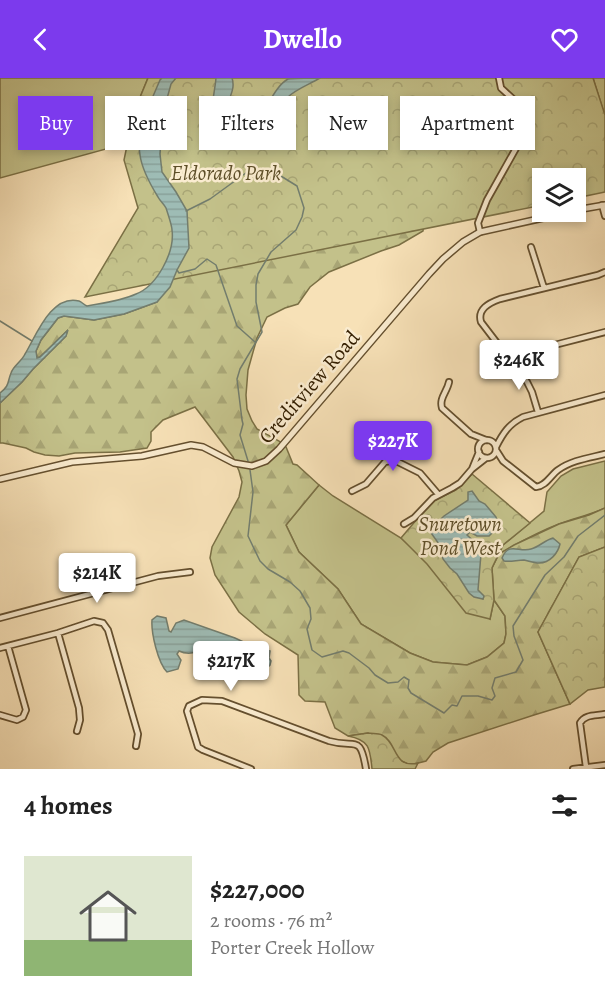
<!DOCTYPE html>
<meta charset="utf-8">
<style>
:root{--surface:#fff;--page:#f6f6f6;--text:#222;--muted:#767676;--accent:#7c3aed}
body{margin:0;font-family:Alegreya,serif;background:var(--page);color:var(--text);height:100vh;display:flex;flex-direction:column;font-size:22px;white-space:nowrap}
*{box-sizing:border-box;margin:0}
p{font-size:20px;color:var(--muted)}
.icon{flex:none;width:33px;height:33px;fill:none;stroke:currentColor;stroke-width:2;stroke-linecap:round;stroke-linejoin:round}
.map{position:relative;height:691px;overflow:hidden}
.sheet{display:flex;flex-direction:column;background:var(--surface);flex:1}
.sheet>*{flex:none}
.hud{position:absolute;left:18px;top:18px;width:570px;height:54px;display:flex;gap:12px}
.buttons{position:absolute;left:532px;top:90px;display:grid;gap:12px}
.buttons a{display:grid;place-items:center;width:54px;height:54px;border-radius:0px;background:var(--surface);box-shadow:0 3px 9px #0003;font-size:30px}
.price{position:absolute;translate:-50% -51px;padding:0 14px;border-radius:6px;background:#fff;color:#222;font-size:20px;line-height:39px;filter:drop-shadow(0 2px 3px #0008)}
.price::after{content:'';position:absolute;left:50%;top:36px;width:18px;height:14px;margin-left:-9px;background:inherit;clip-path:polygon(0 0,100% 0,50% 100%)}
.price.selected{background:var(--accent);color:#fff}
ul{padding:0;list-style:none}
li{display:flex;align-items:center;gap:18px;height:150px;padding:0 24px}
li span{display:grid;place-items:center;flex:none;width:168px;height:120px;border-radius:0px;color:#555}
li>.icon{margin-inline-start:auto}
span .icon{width:72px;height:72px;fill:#fffc;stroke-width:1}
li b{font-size:26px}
h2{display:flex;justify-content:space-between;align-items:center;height:72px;padding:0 24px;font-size:26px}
.pill{padding:0 21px;border-radius:0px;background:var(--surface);box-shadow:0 3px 9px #0003;font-size:21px;line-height:54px}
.pill.selected{background:var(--accent);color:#fff}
header{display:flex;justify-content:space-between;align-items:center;height:78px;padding:0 24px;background:var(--accent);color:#fff;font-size:27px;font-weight:600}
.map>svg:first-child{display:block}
.green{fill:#c3c18a;stroke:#7b7045;stroke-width:1.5}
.forest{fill:url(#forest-firs);stroke:#7b7045;stroke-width:1.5}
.park{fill:url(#park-crowns);stroke:#7b7045;stroke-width:1.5}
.water{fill:url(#water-rules);stroke:#737d6d;stroke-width:1.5}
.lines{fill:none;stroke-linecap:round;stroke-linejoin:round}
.stream{stroke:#737d6d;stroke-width:1.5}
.minor-casing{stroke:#644f2e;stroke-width:8}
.tertiary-casing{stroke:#644f2e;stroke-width:8}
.minor{stroke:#faecd0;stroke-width:4.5}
.tertiary{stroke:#faecd0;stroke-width:5}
.labels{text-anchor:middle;stroke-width:5;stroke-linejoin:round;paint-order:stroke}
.park-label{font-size:21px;font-style:italic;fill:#5e4f29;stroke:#faecd0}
.street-label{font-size:21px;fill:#331e00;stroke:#faecd0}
</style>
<header><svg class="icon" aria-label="back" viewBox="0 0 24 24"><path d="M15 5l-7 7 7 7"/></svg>Dwello<svg class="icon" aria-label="heart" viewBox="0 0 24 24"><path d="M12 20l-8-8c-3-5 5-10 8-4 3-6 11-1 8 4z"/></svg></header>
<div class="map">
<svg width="605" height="691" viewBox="0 0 605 691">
<defs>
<pattern id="forest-firs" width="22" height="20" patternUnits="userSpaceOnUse" patternTransform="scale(1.5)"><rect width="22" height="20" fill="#c3c18a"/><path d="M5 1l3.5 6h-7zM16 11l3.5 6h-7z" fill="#a8a575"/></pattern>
<pattern id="park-crowns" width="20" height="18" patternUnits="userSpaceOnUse" patternTransform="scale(1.5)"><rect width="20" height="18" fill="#c3c18a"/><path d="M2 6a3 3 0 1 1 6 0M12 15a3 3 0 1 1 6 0" fill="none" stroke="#a8a575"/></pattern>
<pattern id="water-rules" width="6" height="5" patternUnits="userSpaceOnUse" patternTransform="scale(1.5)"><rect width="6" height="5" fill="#9ebcb5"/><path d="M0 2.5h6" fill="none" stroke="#89a19a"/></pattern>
</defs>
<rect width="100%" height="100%" fill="#f7e1b7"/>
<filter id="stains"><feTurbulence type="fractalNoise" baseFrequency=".00333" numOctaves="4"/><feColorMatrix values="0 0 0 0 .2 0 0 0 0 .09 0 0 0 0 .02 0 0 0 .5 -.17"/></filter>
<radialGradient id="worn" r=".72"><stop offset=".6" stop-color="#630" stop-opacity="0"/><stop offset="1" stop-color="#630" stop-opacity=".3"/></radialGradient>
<path class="green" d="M0,0H148L134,34L128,65L0,100Z
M593,0H605V35H604Z
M605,383V430C590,437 575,440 559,446C538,454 518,465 499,476L503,467L544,433L547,414L561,398L573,391Z
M319,407L333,418L401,460L490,541L494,522L505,538L506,556L504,565L487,579L467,587L433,584L410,575L361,546L338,511L299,474L286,447Z"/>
<path class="forest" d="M424,146L423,153L399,167L381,173L329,194L310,209L298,226L285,230L267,239L257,260L248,292L246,317L247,331L252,343L257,351L279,363L286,369L293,386L297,387L319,407L286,447L299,474L338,511L361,546L410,575L433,584L467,587L487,579L504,565L506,556L505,538L494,522L492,490L499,476L514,467L559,446L589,437L605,430V469L579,479L538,554L570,626L534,637L448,665L433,674L426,683L411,687L401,683L368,655L348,658L335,650L325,624L305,623L299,617L298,577L265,556L239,534L215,497L210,480L212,469L239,419L242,404L239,393L233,379L195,329L163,342L151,354V363L147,370L120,374L75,375L59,378L45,377L34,374L26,370L3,365H0V325L22,304L33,291L66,258L67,253L40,279L37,280L36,273L41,262L58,240L64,238L94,242L124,236L157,224L177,192Z"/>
<path class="park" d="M148,0H593L605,37V114L576,120V100H543V127L85,219L138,130L124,82L134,34Z
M472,396L530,445L503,467L492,490L494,522L490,541L466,535L427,486L401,460L429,427L436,422L456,412Z
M605,469V609L588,612L570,626L538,554L579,479Z
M368,655C372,656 378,655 382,657C398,665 393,691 418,685L415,691H372C370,671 370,662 348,658Z"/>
<path class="water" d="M162,0H176L171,6L163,35L160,76L162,94L176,114L187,133L189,170L177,192L170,209L157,224L124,236L94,242L64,238L58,240L41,262L36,273L37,280L40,279L68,252L66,258L33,291L22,304L0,325V315C10,307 7,305 11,295C13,288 22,283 25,276C36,258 51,216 79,223C82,224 84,227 87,228C103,225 121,223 136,216C157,208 175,174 172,152C172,148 167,133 166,130C164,126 160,123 158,119C150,106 142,92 140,77C136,54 151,23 160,2Z
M216,0H232C237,14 223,26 226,41C227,46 231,49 235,50C263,55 268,12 288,1C296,0 311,0 320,0C310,6 296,11 288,19C278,30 274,50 262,58C245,71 219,64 213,42C210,30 215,13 216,0Z
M472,413L479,423L485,426L496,439L498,446L496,451L489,458H477L470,454L467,457L479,468L481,476L478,512L484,518L483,521L474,519L469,515L457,496L450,490L443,481L439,466L429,452L444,438L468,422V414Z
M553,460L560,466C558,475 550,485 539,485C534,485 529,483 524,482C517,482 511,484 504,483L502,480C509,463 519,475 531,471C539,469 545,462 553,460Z
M157,538L166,540L169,553L171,554L176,545L184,542L235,560L263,573L267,572L270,573L269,580L271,583L270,587L268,589H263C245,583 226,574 207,573C198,573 189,578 179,573L177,576L181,582L178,591L167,594C158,585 151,555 152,542Z"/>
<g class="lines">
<path class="stream" d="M186,133L210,121L250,92L267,91L276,95L297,108L304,130L302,139L296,152L271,174L258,196L256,207V224L262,254L240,291L237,301L242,342L243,346L240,357L248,383
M177,192L179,195L195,191L207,181L216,187L237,248L255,264
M0,243L32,263
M250,392L253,414L248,458L260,483L268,491L290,504L300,513L310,530L311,541L307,551L312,572L322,579L343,573L349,575L369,590L375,597L388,605L398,604L404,599L409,602L408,610L411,615L444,635L452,627L457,628L462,618H478L492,622L495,618L492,610L495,600L516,594L523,582L514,558L513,548L545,497L564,479L578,458L605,437"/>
<g class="minor-casing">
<path id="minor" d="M602,127L605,138
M480,154L478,145L487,122L524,56L528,43L526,38L513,21L501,10L499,0
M531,169L544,210
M512,284L522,277L531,273L605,254
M449,304C447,314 439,320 442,330L471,356L486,362
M538,334L532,314L527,304L481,244C477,231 489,225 500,221L598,197L605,194
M478 371a9 9 0 1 1 18 0a9 9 0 1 1-18 0Z
M496,369C503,355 509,346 523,339L605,317
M496,372L503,383L536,409C546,408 550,398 558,392C572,382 589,380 605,376
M472,391L479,374
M352,413L366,406L385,384L394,382L420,395L438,416
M404,446L414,440L433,420L452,410L460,405L472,391L486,380
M0,540L158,498L190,494
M58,555L79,630L80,642L77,653
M0,570L58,555L94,543L103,545L108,552L138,656L136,668
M0,637L17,642L23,639L26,632L8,568
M586,689L580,645C585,636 596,638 605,636
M251,691L203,672L198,669L187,633L189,628L202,622L222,623L329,663C356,671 360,655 366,691
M573,691L605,687"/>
</g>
<g class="tertiary-casing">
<path id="tertiary" d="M576,132L605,127
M0,401L72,384L142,378L191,367L203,369L234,385L252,388L266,383L279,371L429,196L443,181L463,164L480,154L570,134"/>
</g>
<use href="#minor" class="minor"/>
<use href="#tertiary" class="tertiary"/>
</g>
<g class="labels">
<g class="park-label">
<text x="226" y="102">Eldorado Park</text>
<text x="460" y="453">Snuretown<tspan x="460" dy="24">Pond West</tspan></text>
</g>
<g class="street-label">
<text transform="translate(309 309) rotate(-49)" y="7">Creditview Road</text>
</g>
</g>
<rect width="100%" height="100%" filter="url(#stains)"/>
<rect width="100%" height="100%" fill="url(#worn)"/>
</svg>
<div class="buttons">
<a><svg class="icon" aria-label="layers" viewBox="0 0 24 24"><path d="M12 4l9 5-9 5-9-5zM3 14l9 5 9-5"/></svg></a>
</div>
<b class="price" style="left:519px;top:313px">$246K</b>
<b class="price selected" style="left:393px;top:394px">$227K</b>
<b class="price" style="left:97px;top:526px">$214K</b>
<b class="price" style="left:231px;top:614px">$217K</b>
<div class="hud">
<a class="pill selected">Buy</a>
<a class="pill">Rent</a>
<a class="pill">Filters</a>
<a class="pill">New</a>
<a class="pill">Apartment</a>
</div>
</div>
<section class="sheet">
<h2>4 homes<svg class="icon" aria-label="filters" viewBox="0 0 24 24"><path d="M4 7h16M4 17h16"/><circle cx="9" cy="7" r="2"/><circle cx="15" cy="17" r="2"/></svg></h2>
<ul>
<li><span style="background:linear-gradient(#dfe7d0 70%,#8fb573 0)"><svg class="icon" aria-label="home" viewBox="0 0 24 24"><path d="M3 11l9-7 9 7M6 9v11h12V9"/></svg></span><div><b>$227,000</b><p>2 rooms · 76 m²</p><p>Porter Creek Hollow</p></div></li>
</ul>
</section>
